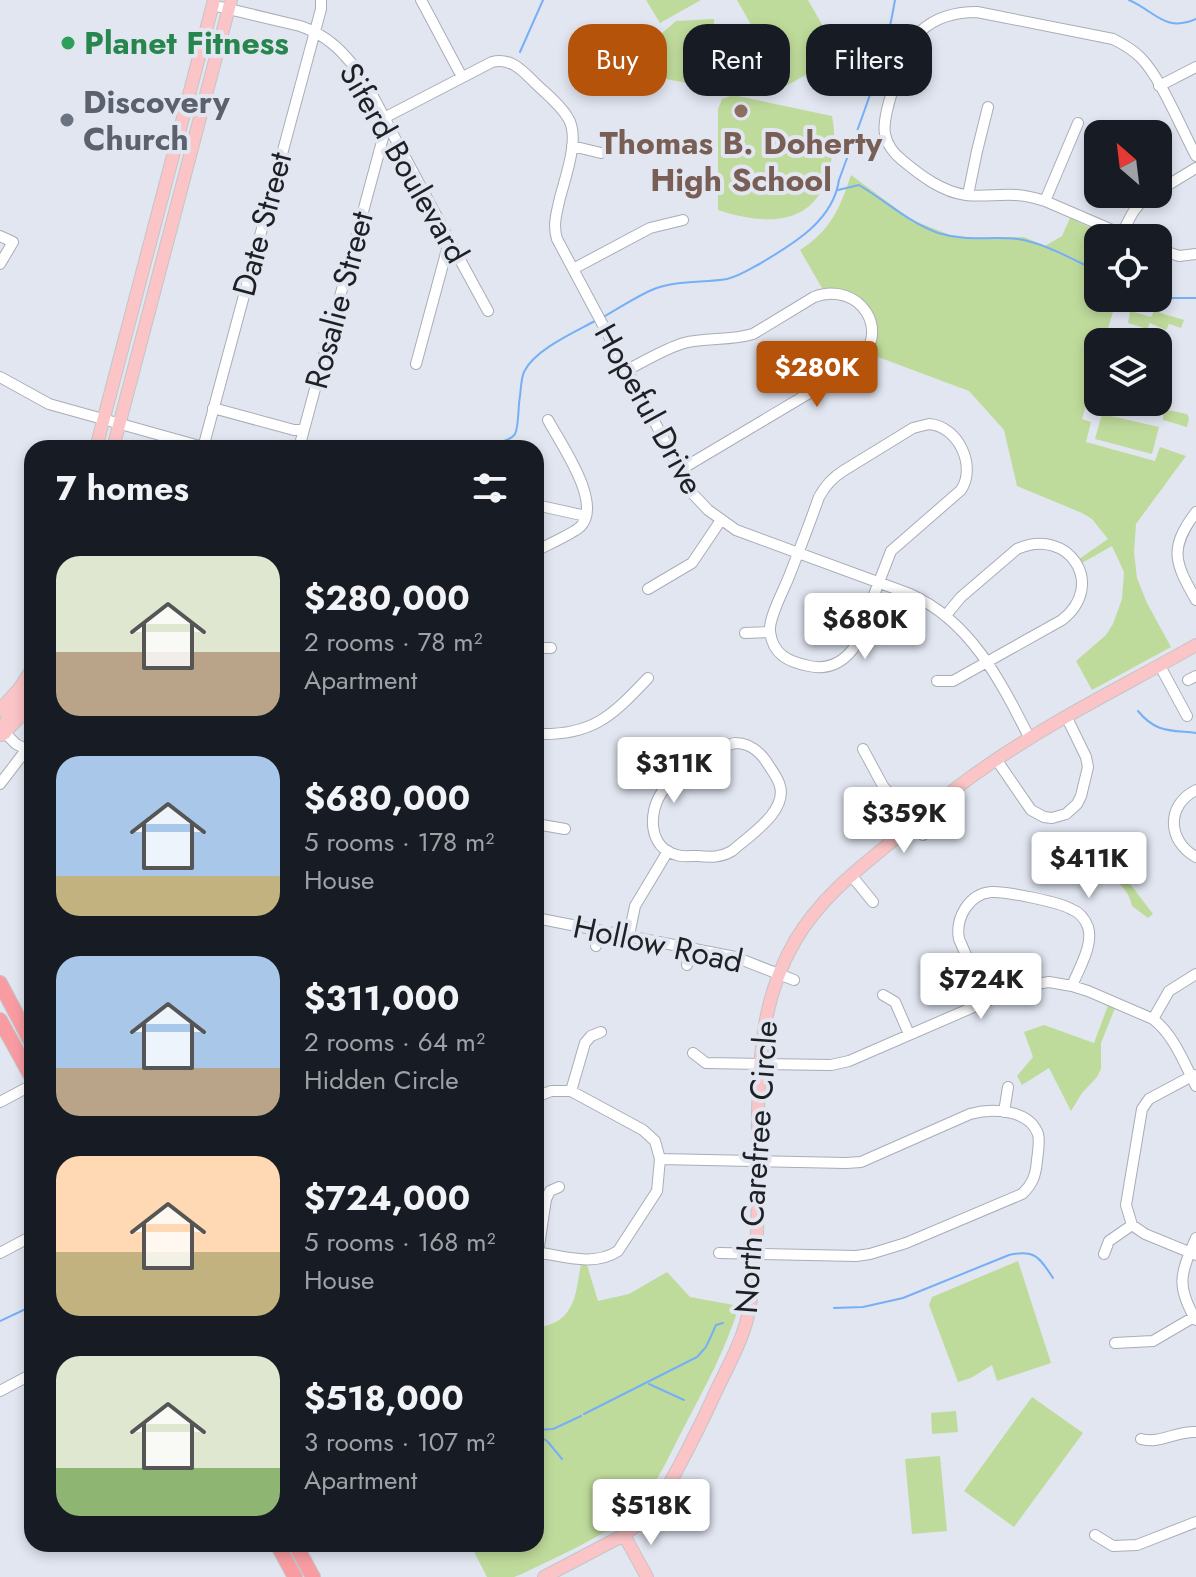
<!DOCTYPE html>
<meta charset="utf-8">
<style>
:root{--surface:#171b24;--page:#242831;--text:#f1f3f6;--muted:#9ea1a6;--accent:#b45309}
body{margin:0;font-family:Jost,sans-serif;background:var(--page);color:var(--text);height:100vh;display:flex;flex-direction:column;font-size:30px;white-space:nowrap}
*{box-sizing:border-box;margin:0}
p{font-size:26px;color:var(--muted)}
.icon{flex:none;width:44px;height:44px;fill:none;stroke:currentColor;stroke-width:2;stroke-linecap:round;stroke-linejoin:round}
.map{position:relative;flex:1;overflow:hidden}
.sheet{position:absolute;left:24px;top:440px;width:520px;height:1112px;display:flex;flex-direction:column;background:var(--surface);border-radius:24px;box-shadow:0 4px 12px #0003}
.sheet>*{flex:none}
.hud{position:absolute;left:568px;top:24px;width:508px;height:72px;display:flex;gap:16px}
.needle{width:52px;rotate:332deg}
.buttons{position:absolute;left:1084px;top:120px;display:grid;gap:16px}
.buttons a{display:grid;place-items:center;width:88px;height:88px;border-radius:16px;background:var(--surface);box-shadow:0 4px 12px #0003;font-size:40px}
.price{position:absolute;translate:-50% -68px;padding:0 18px;border-radius:8px;background:#fff;color:#222;font-size:26px;line-height:52px;filter:drop-shadow(0 2px 4px #0008)}
.price::after{content:'';position:absolute;left:50%;top:48px;width:24px;height:18px;margin-left:-12px;background:inherit;clip-path:polygon(0 0,100% 0,50% 100%)}
.price.on{background:var(--accent);color:#fff}
ul{padding:0;list-style:none}
li{display:flex;align-items:center;gap:24px;height:200px;padding:0 32px}
li span{display:grid;place-items:center;flex:none;width:224px;height:160px;border-radius:24px;color:#555}
li>.icon{margin-inline-start:auto}
span .icon{width:96px;height:96px;fill:#fffc;stroke-width:1}
li b{font-size:34px}
h2{display:flex;justify-content:space-between;align-items:center;height:96px;padding:0 32px;font-size:34px}
.chip{padding:0 28px;border-radius:24px;background:var(--surface);box-shadow:0 4px 12px #0003;font-size:28px;line-height:72px}
.chip.on{background:var(--accent);color:#fff}
.map>svg:first-child{display:block}
.green{fill:#bfdb9b}
.lines{fill:none;stroke-linecap:round;stroke-linejoin:round}
.stream{stroke:#77aff6;stroke-width:2}
.minor-casing{stroke:#a8adb7;stroke-width:12}
.major-casing{stroke:#c4c5c6;stroke-width:14}
.highway-casing{stroke:#c4c5c6;stroke-width:16}
.minor{stroke:#fff;stroke-width:10}
.major{stroke:#fbc4c7;stroke-width:12}
.highway{stroke:#f89ca2;stroke-width:14}
.leisure-dot{fill:#2e9e5b;stroke:#e1e6f1;stroke-width:3}
.education-dot{fill:#8d6e63;stroke:#e1e6f1;stroke-width:3}
.worship-dot{fill:#6b7280;stroke:#e1e6f1;stroke-width:3}
.labels{text-anchor:middle;stroke-width:8;stroke-linejoin:round;paint-order:stroke}
.leisure-label{font-size:32px;font-weight:bold;fill:#27864d;stroke:#e1e6f1;text-anchor:start}
.worship-label{font-size:32px;font-weight:bold;fill:#5b616d;stroke:#e1e6f1;text-anchor:start}
.education-label{font-size:32px;font-weight:bold;fill:#785e54;stroke:#e1e6f1}
.street-label{font-size:32px;fill:#1e2024;stroke:#e1e6f1}
</style>
<div class="map">
<svg width="1196" height="1577" viewBox="0 0 1196 1577">
<rect width="100%" height="100%" fill="#e1e6f1"/>
<path class="green" d="M646,0H701L660,23Z
M737,0H808L840,56L786,86Z
M714,19L715,80L707,87L646,75L655,39L676,21Z
M733,95L832,116C836,135 834,151 829,171C815,228 764,225 718,210V109L722,99Z
M851,175L912,220L950,235L974,238L1024,237L1045,246L1062,236L1070,218L1101,233L1088,263L1098,268V298H1117L1104,342H1098V364L1082,419L1091,422L1086,442L1155,461L1160,447L1186,456L1136,524L1134,552L1137,578L1147,603L1171,647L1092,690L1076,661L1106,635L1113,624L1122,599L1124,572L1112,546L1082,563L1079,559L1108,539L1092,519L1082,513L1017,486L1004,430L969,391L870,354C874,347 878,339 878,330C877,303 846,288 822,288L800,250C831,230 840,208 851,175Z
M1130,311L1151,317L1154,311L1184,320L1181,328L1169,324L1166,330L1150,323L1147,329L1128,323Z
M1163,409L1187,414L1189,418L1187,427L1163,420Z
M1102,414L1159,427L1152,454L1095,439Z
M1109,858L1116,860L1118,863V877L1131,885L1153,914L1148,918L1132,906C1128,885 1111,882 1105,862Z
M1110,1000L1117,1003L1101,1043V1069L1097,1077L1082,1093L1071,1111L1049,1068L1022,1085L1017,1076L1033,1057L1024,1032L1044,1025L1094,1043Z
M1018,1261L1051,1363L997,1381L992,1365L971,1378L958,1382L929,1305L932,1297Z
M581,1264L587,1265L598,1301L629,1294L667,1272L690,1297L739,1306C726,1349 704,1389 683,1429C667,1460 653,1494 626,1517C599,1539 556,1557 524,1573L514,1577H487L470,1544H536V1328C576,1322 575,1296 581,1264Z
M1032,1397L1083,1433L1014,1527L964,1491Z
M956,1411L958,1432L932,1434L931,1413Z
M940,1456L947,1531L912,1534L905,1459Z"/>
<g class="lines">
<path class="stream" d="M1129,0C1155,11 1165,33 1196,19
M520,52L543,0
M838,190L859,185C886,201 908,222 938,233C968,242 989,236 1018,239C1045,243 1073,260 1098,271
M1158,296L1168,298H1196
M605,316C621,307 637,296 654,289C677,280 703,283 727,279C740,276 750,269 761,263C793,244 833,221 839,180C860,122 885,62 895,0
M496,448C502,438 510,442 515,434C519,427 518,405 520,396C521,388 521,379 524,372C534,350 575,332 595,321
M1138,711C1156,733 1170,730 1196,733
M834,1308L863,1307L903,1298L1009,1255C1035,1249 1040,1258 1053,1278
M0,1321L32,1306
M649,1384L684,1400
M584,1414L697,1357L706,1347L716,1325L723,1323
M536,1430L553,1429L581,1416
M536,1433L548,1442L562,1459"/>
<g class="minor-casing">
<path id="minor" d="M421,0L462,77
M212,5L300,26C318,32 334,43 346,57C366,78 383,116 397,142C427,198 457,255 488,311
M1159,86L1196,67
M384,118L492,62C510,57 522,70 534,82C545,93 560,104 568,118C581,138 564,180 559,202C556,215 553,226 557,239L693,494L708,510L736,530L910,594C971,621 1001,682 1030,739
M572,146L601,153
M1158,191L1196,168
M968,195L977,151L988,107
M1045,201L1078,123
M1122,234C1130,217 1135,204 1152,194
M0,236L13,242L0,264
M1131,238L1045,201C1035,198 1025,195 1015,195C999,194 982,197 966,195C942,192 920,175 902,160C894,154 887,144 885,134C881,114 906,46 921,31C937,16 956,12 977,12L1113,39C1123,44 1132,49 1140,57C1160,76 1182,130 1196,156
M1158,249L1179,256L1196,254
M573,269L650,228L683,220
M416,364L449,242
M627,370C645,361 664,349 684,343C706,337 730,341 753,334L814,297C859,280 896,332 853,367L680,470
M0,377L49,404L203,447
M213,408L294,430H303
M929,424C958,426 977,466 961,490L891,551L853,649C842,663 827,670 809,666C789,662 773,655 770,632C768,618 785,588 790,574C800,548 810,523 819,497C825,486 832,478 843,471L913,428Z
M203,448L321,9V0
M299,448L387,123
M536,505L586,516
M1196,512C1168,549 1175,563 1196,600
M536,551C545,546 574,533 580,527C604,504 560,443 548,420
M648,589L692,563L721,520
M745,633L770,632
M536,648H551
M1160,666L1187,716
M1188,680L1196,676
M937,681H953L1062,620C1107,585 1069,526 1017,549L961,597L946,615
M5,733L16,744L32,752
M536,734C592,736 611,717 648,678
M735,743C749,743 758,750 766,761C770,768 776,775 779,783C790,810 750,835 732,851C720,858 710,857 696,856C690,856 682,857 677,855C648,848 648,812 662,792C673,778 717,747 735,743Z
M863,749L883,786L923,835
M996,759L1031,810L1044,817L1052,818L1066,814L1077,804L1081,796L1088,767L1086,757L1067,718
M0,784L26,750
M1196,790C1166,805 1167,841 1196,857
M536,824L565,829
M851,875L873,902
M536,918L735,957L794,980
M629,935L635,906L668,851
M596,946L598,930
M687,965L690,947
M883,995L895,1002L909,1034
M986,1001L959,939C955,918 969,894 991,892C1005,891 1059,902 1071,909C1079,912 1085,919 1088,927C1094,945 1078,970 1072,986
M1153,1019L1169,991L1196,974
M693,1053L706,1063L831,1065L849,1061L1022,986L1049,982L1072,986L1088,991L1153,1019C1174,1035 1184,1063 1196,1086
M571,1091L585,1043L591,1036L601,1032
M536,1097L551,1091H571L643,1130L655,1141L660,1159L657,1191L618,1251C594,1267 563,1256 536,1252
M0,1102L32,1085
M1004,1112L1008,1087
M660,1159L846,1163L861,1162L970,1114C992,1108 1029,1109 1038,1134C1040,1142 1038,1152 1037,1160C1036,1174 1033,1184 1022,1194L906,1243L870,1254L856,1256L719,1253
M1132,1225L1126,1205L1142,1109L1149,1099L1194,1075
M1196,1238C1181,1273 1175,1285 1196,1320
M0,1253L32,1236
M1104,1254L1109,1241L1132,1225L1145,1234L1196,1255
M536,1266L546,1199L550,1191L559,1187
M1115,1343L1153,1341L1194,1317
M0,1391L32,1374
M1141,1439C1160,1444 1176,1431 1196,1432
M1095,1535L1113,1546L1137,1545L1196,1522"/>
</g>
<g class="major-casing">
<path id="major" d="M96,448L214,0
M113,448L231,0
M0,710L19,689L32,669
M5,733C2,716 23,699 32,686
M2,735L19,718L32,702
M624,1535L647,1577
M544,1577L624,1535C659,1511 675,1474 694,1437C704,1418 713,1397 723,1377C733,1356 745,1334 749,1310C761,1245 757,1176 758,1111C760,1049 763,996 795,941C820,898 858,869 896,838C924,815 951,790 981,770C1049,722 1124,686 1196,645"/>
</g>
<g class="highway-casing">
<path id="highway" d="M0,983L32,1044
M0,1020L32,1078
M277,1544L295,1577
M295,1544L313,1577"/>
</g>
<use href="#minor" class="minor"/>
<use href="#major" class="major"/>
<use href="#highway" class="highway"/>
</g>
<circle class="leisure-dot" cx="68" cy="43" r="8"/>
<circle class="education-dot" cx="741" cy="111" r="8"/>
<circle class="worship-dot" cx="67" cy="120" r="8"/>
<g class="labels">
<g class="leisure-label">
<text x="84" y="54">Planet Fitness</text>
</g>
<g class="worship-label">
<text x="83" y="113">Discovery<tspan x="83" dy="37">Church</tspan></text>
</g>
<g class="education-label">
<text x="741" y="154">Thomas B. Doherty<tspan x="741" dy="37">High School</tspan></text>
</g>
<g class="street-label">
<text transform="translate(404 163) rotate(60)" y="11">Siferd Boulevard</text>
<text transform="translate(262 224) rotate(-75)" y="11">Date Street</text>
<text transform="translate(339 300) rotate(-75)" y="11">Rosalie Street</text>
<text transform="translate(649 409) rotate(61)" y="11">Hopeful Drive</text>
<text transform="translate(658 944) rotate(12)" y="11">Hollow Road</text>
<text transform="translate(756 1167) rotate(-86)" y="11">North Carefree Circle</text>
</g>
</g>
</svg>
<div class="buttons">
<a><svg class="needle" viewBox="-14 -14 28 28"><path d="M0-13l5 13h-10z" fill="#e53935"/><path d="M0 13l5-13h-10z" fill="#9ea1a6"/></svg></a>
<a><svg class="icon" aria-label="locate" viewBox="0 0 24 24"><circle cx="12" cy="12" r="6"/><path d="M12 2v4M12 18v4M2 12h4M18 12h4"/></svg></a>
<a><svg class="icon" aria-label="layers" viewBox="0 0 24 24"><path d="M12 4l9 5-9 5-9-5zM3 14l9 5 9-5"/></svg></a>
</div>
<b class="price on" style="left:817px;top:409px">$280K</b>
<b class="price" style="left:865px;top:661px">$680K</b>
<b class="price" style="left:674px;top:805px">$311K</b>
<b class="price" style="left:904px;top:855px">$359K</b>
<b class="price" style="left:1089px;top:900px">$411K</b>
<b class="price" style="left:981px;top:1021px">$724K</b>
<b class="price" style="left:651px;top:1547px">$518K</b>
<div class="hud">
<a class="chip on">Buy</a>
<a class="chip">Rent</a>
<a class="chip">Filters</a>
</div>
<section class="sheet">
<h2>7 homes<svg class="icon" aria-label="filters" viewBox="0 0 24 24"><path d="M4 7h16M4 17h16"/><circle cx="9" cy="7" r="2"/><circle cx="15" cy="17" r="2"/></svg></h2>
<ul>
<li><span style="background:linear-gradient(#dfe7d0 60%,#b9a48a 0)"><svg class="icon" aria-label="home" viewBox="0 0 24 24"><path d="M3 11l9-7 9 7M6 9v11h12V9"/></svg></span><div><b>$280,000</b><p>2 rooms · 78 m²</p><p>Apartment</p></div></li>
<li><span style="background:linear-gradient(#a9c7e8 75%,#c2b280 0)"><svg class="icon" aria-label="home" viewBox="0 0 24 24"><path d="M3 11l9-7 9 7M6 9v11h12V9"/></svg></span><div><b>$680,000</b><p>5 rooms · 178 m²</p><p>House</p></div></li>
<li><span style="background:linear-gradient(#a9c7e8 70%,#b9a48a 0)"><svg class="icon" aria-label="home" viewBox="0 0 24 24"><path d="M3 11l9-7 9 7M6 9v11h12V9"/></svg></span><div><b>$311,000</b><p>2 rooms · 64 m²</p><p>Hidden Circle</p></div></li>
<li><span style="background:linear-gradient(#ffd9b3 60%,#c2b280 0)"><svg class="icon" aria-label="home" viewBox="0 0 24 24"><path d="M3 11l9-7 9 7M6 9v11h12V9"/></svg></span><div><b>$724,000</b><p>5 rooms · 168 m²</p><p>House</p></div></li>
<li><span style="background:linear-gradient(#dfe7d0 70%,#8fb573 0)"><svg class="icon" aria-label="home" viewBox="0 0 24 24"><path d="M3 11l9-7 9 7M6 9v11h12V9"/></svg></span><div><b>$518,000</b><p>3 rooms · 107 m²</p><p>Apartment</p></div></li>
</ul>
</section>
</div>
